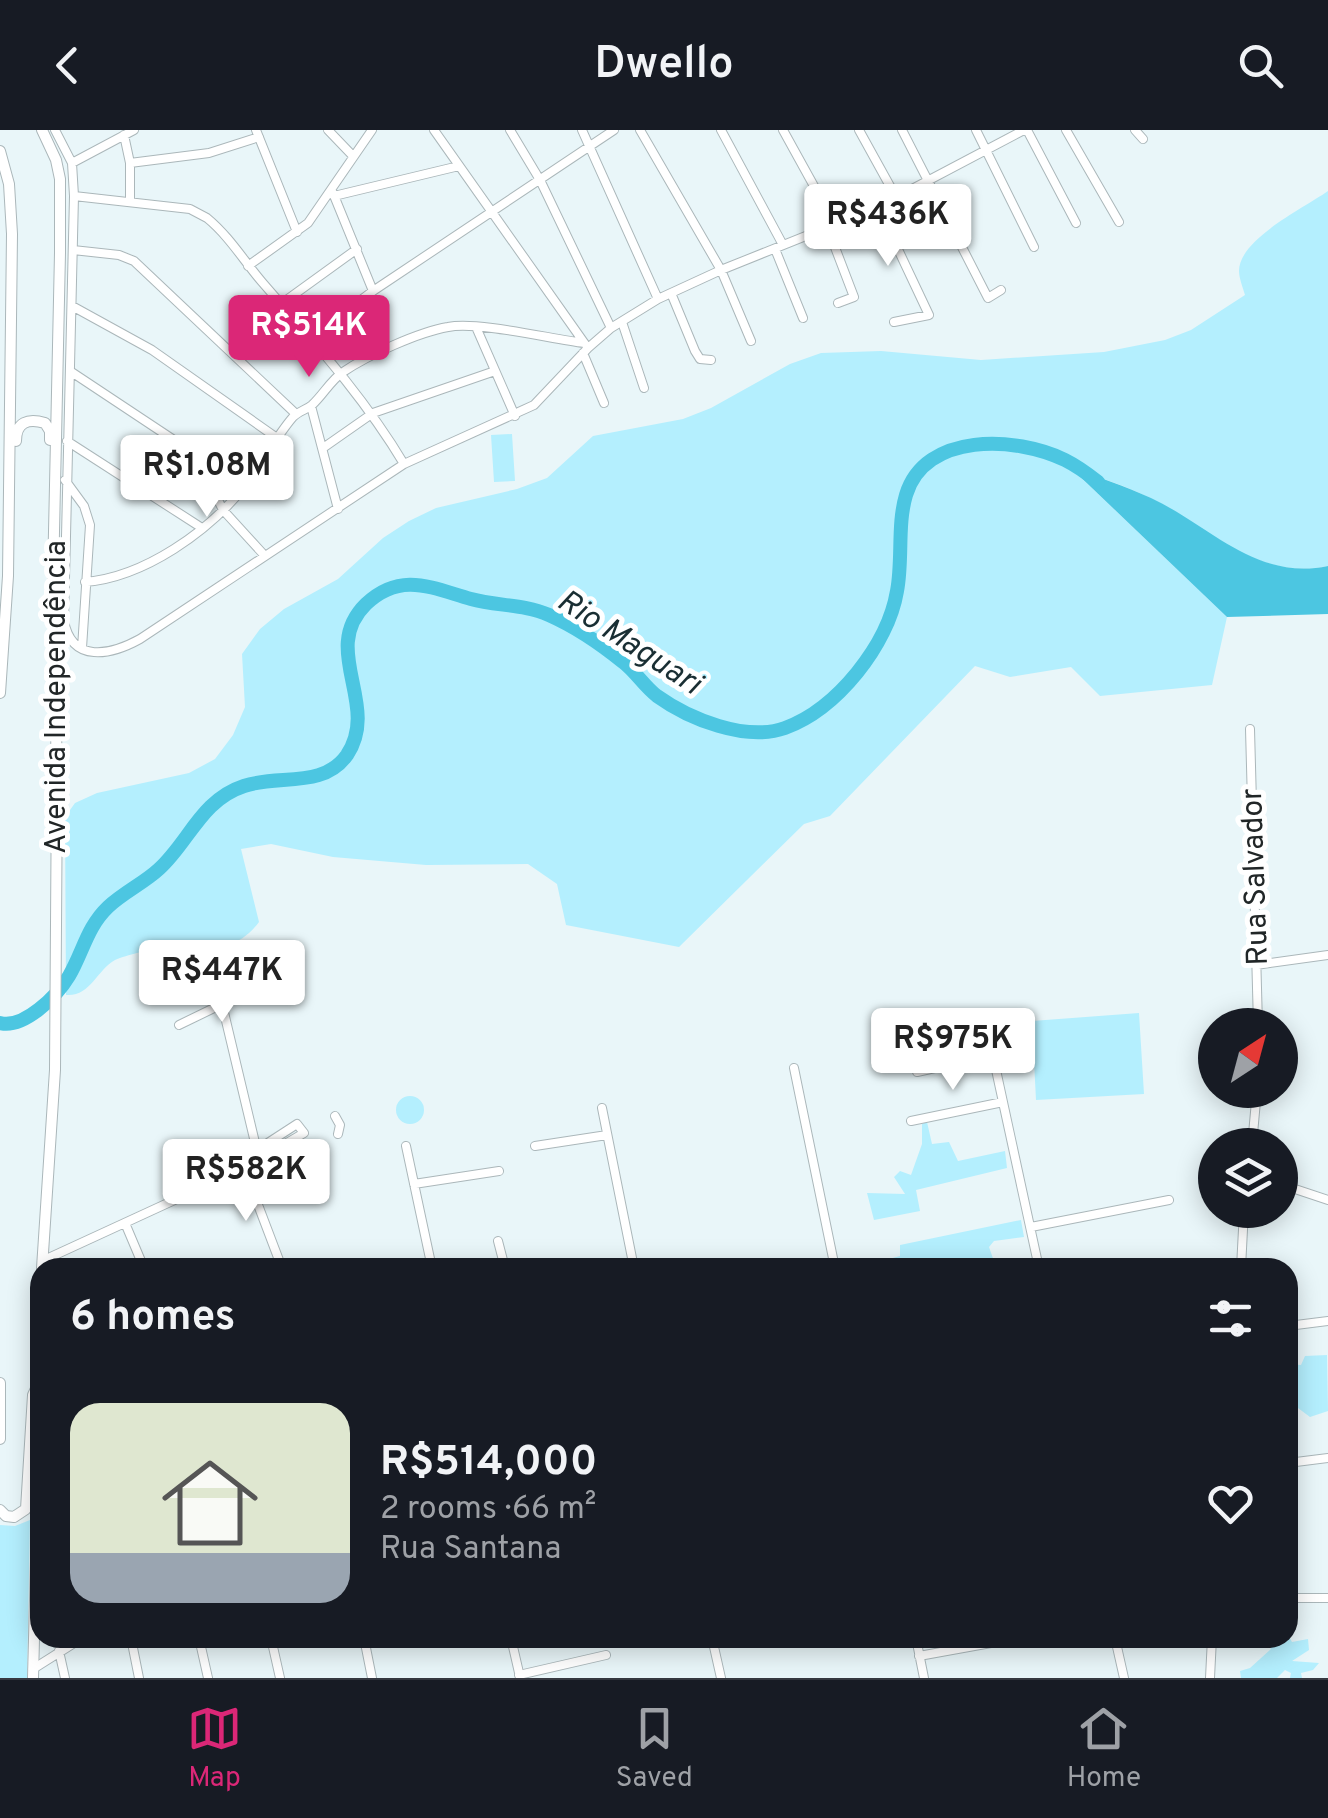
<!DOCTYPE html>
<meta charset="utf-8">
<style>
:root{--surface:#171b24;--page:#242831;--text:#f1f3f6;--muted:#9ea1a6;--line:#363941;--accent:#db2777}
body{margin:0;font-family:Overpass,sans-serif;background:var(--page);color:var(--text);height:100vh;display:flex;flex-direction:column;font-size:38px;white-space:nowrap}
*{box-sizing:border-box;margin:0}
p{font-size:32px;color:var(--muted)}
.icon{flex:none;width:55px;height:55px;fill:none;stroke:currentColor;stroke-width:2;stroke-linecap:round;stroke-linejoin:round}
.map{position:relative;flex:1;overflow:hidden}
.drawer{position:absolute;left:30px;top:1128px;width:1268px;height:390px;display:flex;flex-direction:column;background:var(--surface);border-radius:30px;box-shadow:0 5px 25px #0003}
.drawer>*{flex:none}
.needle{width:65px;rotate:36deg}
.fabs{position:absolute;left:1198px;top:878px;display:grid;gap:20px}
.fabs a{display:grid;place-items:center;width:100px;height:100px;border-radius:50%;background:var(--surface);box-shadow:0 5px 25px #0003;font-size:50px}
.price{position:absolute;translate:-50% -85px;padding:0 22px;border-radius:10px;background:#fff;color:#222;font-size:32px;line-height:65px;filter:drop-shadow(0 2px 5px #0008)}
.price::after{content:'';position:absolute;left:50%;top:60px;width:30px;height:22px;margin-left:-15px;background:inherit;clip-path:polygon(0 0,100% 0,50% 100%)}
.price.current{background:var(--accent);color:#fff}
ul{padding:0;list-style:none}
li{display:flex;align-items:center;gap:30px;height:250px;padding:0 40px}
li span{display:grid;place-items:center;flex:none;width:280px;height:200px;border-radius:30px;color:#555}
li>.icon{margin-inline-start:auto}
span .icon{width:120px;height:120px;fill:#fffc;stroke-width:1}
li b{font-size:42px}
h2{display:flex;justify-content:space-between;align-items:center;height:120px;padding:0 40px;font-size:42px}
header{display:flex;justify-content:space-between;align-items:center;height:130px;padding:0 40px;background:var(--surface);font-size:45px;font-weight:600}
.tabs{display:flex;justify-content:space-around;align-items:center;height:140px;border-top:2px solid var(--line);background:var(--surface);font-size:28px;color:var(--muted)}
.tabs a{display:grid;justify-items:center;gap:5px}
.tabs .current{color:var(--accent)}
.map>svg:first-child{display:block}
.green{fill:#b4effe}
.water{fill:#4cc6e1}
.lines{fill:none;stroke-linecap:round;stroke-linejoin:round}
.river{stroke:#4cc6e1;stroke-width:14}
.minor-casing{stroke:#abb7ba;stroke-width:10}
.major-casing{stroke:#abb7ba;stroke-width:12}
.minor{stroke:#fff;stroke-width:8}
.major{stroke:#fff;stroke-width:10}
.labels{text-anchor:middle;stroke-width:10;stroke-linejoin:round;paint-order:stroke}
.street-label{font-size:30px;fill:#212627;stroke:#fff}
.water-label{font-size:32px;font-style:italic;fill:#192e33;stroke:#fff}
</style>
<header><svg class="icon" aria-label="back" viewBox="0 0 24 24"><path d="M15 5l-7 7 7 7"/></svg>Dwello<svg class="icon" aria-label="search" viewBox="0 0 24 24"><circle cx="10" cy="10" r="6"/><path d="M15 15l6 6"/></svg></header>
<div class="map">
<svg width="1328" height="1548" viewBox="0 0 1328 1548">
<rect width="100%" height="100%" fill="#e9f6f9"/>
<path class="green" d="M1328,61V436C1256,451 1211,398 1152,369C1128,357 1098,346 1072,339L1227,487L1212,555L1100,566L1071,537L1010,547L975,536L830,686L804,694L679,817L566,795L557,754L528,734L426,735L333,727L271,714L241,719L259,792C226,836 182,810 137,823C130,825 121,827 115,830C97,840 90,867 66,865L65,687L75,673L97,663L189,643L215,629L233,605L245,577L242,524L260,499L284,479L338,449L383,408L409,391L436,378L517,359L547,348L593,306L683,289L711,278L790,234L821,223L881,221L981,230L1104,222L1165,210L1191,200L1245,165C1243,158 1239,148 1239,141C1239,109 1304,78 1328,61Z
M512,304L515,351L494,352L491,305Z
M1139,883L1144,964L1036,970L1032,891Z
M396 980a14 14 0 1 1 28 0a14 14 0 1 1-28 0Z
M927,992L932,1014L949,1012L958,1031L1005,1021L1007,1038L916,1060L920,1081L874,1090L867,1063L905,1064L894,1047L900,1041L911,1045L922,1014V994Z
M1021,1090L1024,1107L994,1111L989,1117L996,1137H868L867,1135L900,1126V1115Z
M1327,1225L1328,1281L1310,1287L1298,1278L1288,1293V1234L1301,1235L1305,1226Z
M30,1390L27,1548H0V1395L15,1396Z
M1288,1505L1292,1512L1308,1509L1309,1520L1292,1531L1319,1533L1313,1540L1301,1543L1302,1548H1290L1291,1543L1285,1540L1277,1548H1241L1240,1541L1250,1538L1271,1519L1265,1510L1258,1516L1249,1512V1508Z"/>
<path class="water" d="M1070,337C1097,347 1125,356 1151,368C1211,396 1255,451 1328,436V484L1227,487Z"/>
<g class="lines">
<path class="river" d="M0,893C24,899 57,866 69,846C83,822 87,797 108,777C124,762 144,753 159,739C189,712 201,670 244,656C279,644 323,659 347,625C381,574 319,520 366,474C401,441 432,458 471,469C496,476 524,474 549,485C574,496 602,515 623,532C636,542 644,556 657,566C689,589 746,612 785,598C837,579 888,515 897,461C903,430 897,395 906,365C925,302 1016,306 1065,330C1077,336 1088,344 1098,352"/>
<g class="minor-casing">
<path id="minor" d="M55,0L72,33L74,66L64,491C72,534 111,525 140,509L404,334L534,275L588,218L611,198L658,169L721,140L878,77L1024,0
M256,0L297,102
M328,0L352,25
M434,0L585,214
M510,0L540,50L611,198
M582,0L658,169
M640,0L721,140L751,211
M721,0L783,115
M783,0L836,96
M859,0L896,67
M902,0L988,168L1001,160
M976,0L1034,117
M1027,0L1076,93
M1066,0L1119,92
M1135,0L1143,9
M124,5L130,33V71
M72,33L134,0
M130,33L209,23L259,7
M333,63L373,161
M74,66L190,79L207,88C229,106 244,131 262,152C313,211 364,267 404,334
M334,66L459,36
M878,77L929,185L894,192
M828,99L854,167L838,173
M775,119L803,188
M73,120L119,125L134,131L296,284
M248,136L308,93L372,0
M671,163L695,221L700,229L711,230
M281,174L357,119
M72,176L152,220L277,308
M622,192L644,258
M476,197L515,286
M309,209L373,161L614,0
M583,223L604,273
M70,241L195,324L228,326L267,322
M311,276L338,379
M67,311L202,398
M323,318L373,283L495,241
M195,324L223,380L265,426
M65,350L84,376L90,395L82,518
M85,452C145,447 209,401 245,356C263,334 274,309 293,287C299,281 306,280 312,275C323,265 331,250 343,242C368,225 419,202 448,197C478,191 551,209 584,213
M1250,599L1258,895
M1256,835L1328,825
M222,874L257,1021
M179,895L249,861
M988,903L1039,1138
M794,938L835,1138
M917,942L993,925
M602,978L634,1138
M335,986L340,995L338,1004
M911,991L1003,972
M1252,1015L1257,960
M406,1016L432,1138
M535,1016L607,1005
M244,1038L282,1138
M414,1054L499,1041
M1280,1054L1328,1070
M125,1093L144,1138
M1031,1097L1169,1070
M498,1111L505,1138
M42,1131L244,1038L304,1003L297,994L257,1020
M1241,1138L1244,1080
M1288,1196L1328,1191
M1288,1333L1328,1328
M1288,1468H1328
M131,1508L139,1548
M199,1508L208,1548
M271,1508L280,1548
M364,1508L372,1548
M511,1508L520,1547
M712,1508L721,1548
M916,1508L924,1548
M1115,1508L1124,1548
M59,1521L65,1548
M919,1526L1013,1509
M33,1539L82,1508
M519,1545L606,1525
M1210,1548L1212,1508"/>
</g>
<g class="major-casing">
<path id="major" d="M42,0L56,30L60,49V123L53,448L57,649L55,940L42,1138
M0,21L9,54L12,104L8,446L0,563
M16,311C16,292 28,288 45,293L50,301V310
M0,1253V1309
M0,1380L6,1386L14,1387L26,1379L33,1265L40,1250
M33,1548L40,1277"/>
</g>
<use href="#minor" class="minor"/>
<use href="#major" class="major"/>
</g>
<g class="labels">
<g class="street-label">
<text transform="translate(55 567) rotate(-90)" y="10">Avenida Independência</text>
<text transform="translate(1254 747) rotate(-92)" y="10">Rua Salvador</text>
</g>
<g class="water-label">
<text transform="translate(630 511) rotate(33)" y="11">Rio Maguari</text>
</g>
</g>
</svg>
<div class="fabs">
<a><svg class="needle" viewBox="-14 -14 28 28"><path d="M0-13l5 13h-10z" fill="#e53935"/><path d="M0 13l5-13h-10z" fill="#9ea1a6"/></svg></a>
<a><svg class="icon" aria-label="layers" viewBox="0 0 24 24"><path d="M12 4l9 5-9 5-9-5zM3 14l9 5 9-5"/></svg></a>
</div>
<b class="price" style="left:888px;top:139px">R$436K</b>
<b class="price current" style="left:309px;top:250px">R$514K</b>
<b class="price" style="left:207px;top:390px">R$1.08M</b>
<b class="price" style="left:222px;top:895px">R$447K</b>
<b class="price" style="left:953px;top:963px">R$975K</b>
<b class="price" style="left:246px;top:1094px">R$582K</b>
<section class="drawer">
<h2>6 homes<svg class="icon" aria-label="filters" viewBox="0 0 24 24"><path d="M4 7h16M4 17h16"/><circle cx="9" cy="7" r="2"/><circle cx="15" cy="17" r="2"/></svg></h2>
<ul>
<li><span style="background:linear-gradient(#dfe7d0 75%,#9aa5b1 0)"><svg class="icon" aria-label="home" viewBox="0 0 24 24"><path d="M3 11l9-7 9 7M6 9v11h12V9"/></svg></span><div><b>R$514,000</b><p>2 rooms · 66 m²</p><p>Rua Santana</p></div><svg class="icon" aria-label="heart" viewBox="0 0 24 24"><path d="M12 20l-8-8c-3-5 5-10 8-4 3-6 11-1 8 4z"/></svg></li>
</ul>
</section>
</div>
<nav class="tabs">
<a class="current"><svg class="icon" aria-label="map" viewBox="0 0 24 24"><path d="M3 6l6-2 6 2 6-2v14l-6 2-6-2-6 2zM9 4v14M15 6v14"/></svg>Map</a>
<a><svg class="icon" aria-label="saved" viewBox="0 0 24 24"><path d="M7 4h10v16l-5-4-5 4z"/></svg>Saved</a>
<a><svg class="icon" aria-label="home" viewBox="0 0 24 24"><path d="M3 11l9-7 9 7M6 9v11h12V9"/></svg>Home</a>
</nav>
